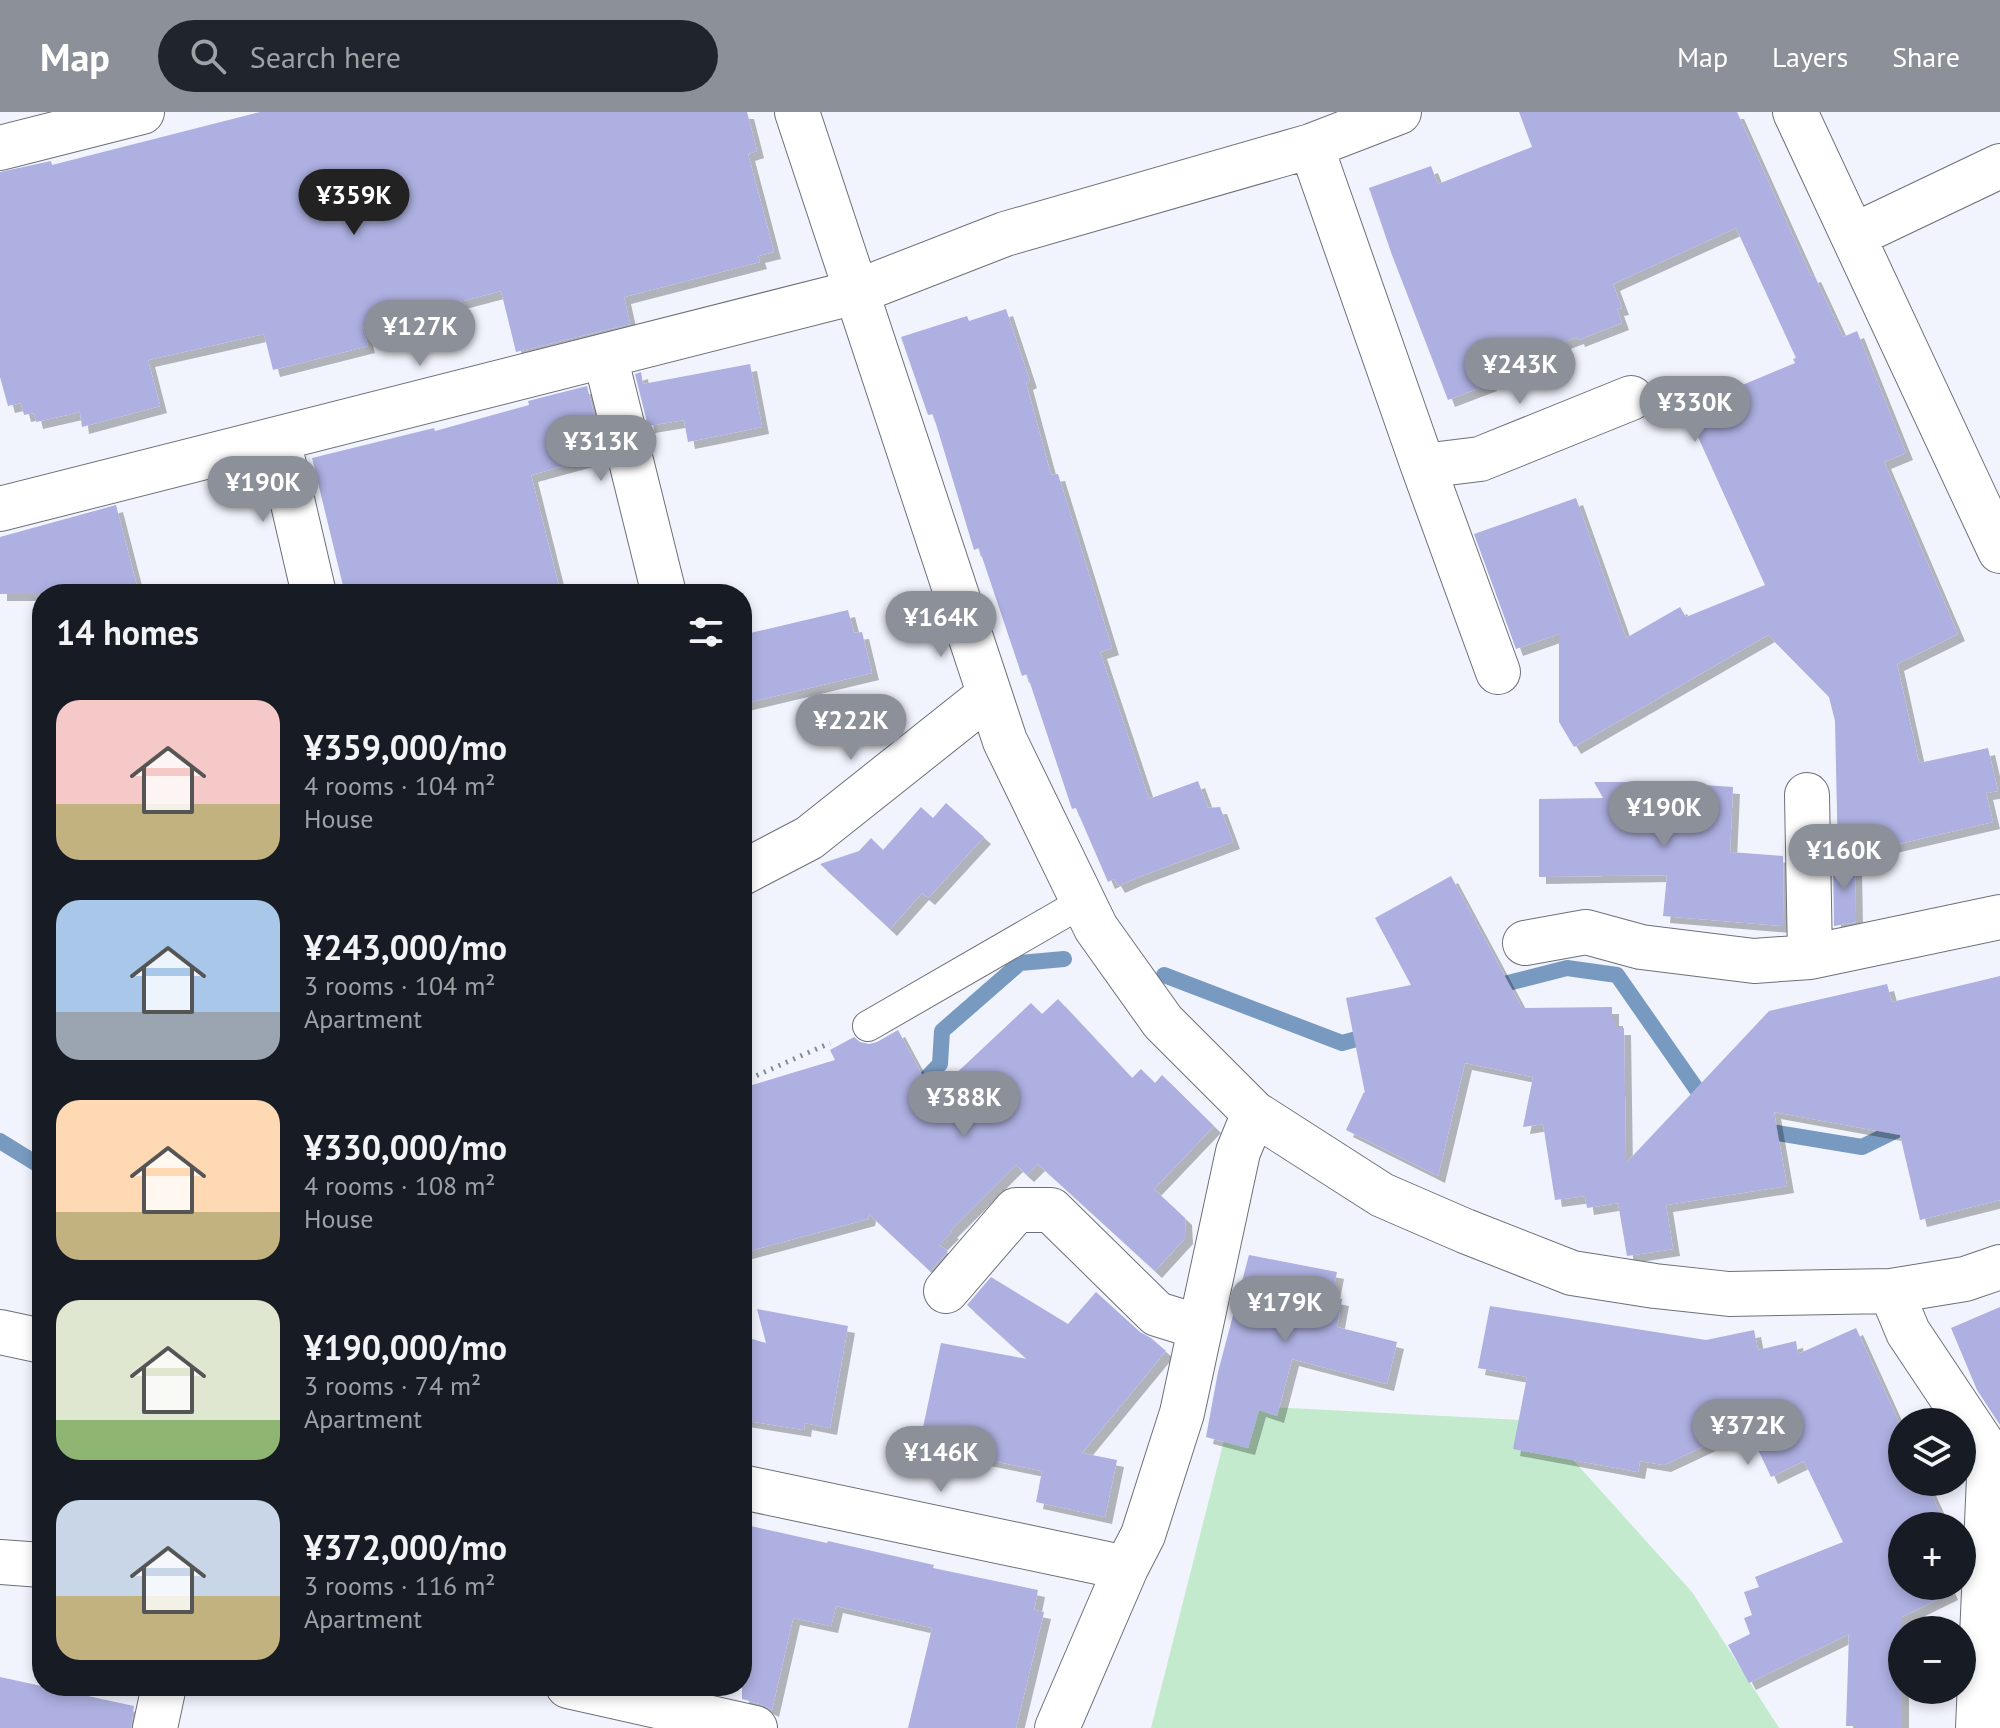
<!DOCTYPE html>
<meta charset="utf-8">
<style>
:root{--surface:#171b24;--page:#20242c;--text:#f1f3f6;--muted:#9ea1a6;--accent:#8c9099}
body{margin:0;font-family:"PT Sans",sans-serif;background:var(--page);color:var(--text);height:100vh;display:flex;flex-direction:column;font-size:30px;white-space:nowrap}
*{box-sizing:border-box;margin:0}
p{font-size:26px;color:var(--muted)}
.icon{flex:none;width:44px;height:44px;fill:none;stroke:currentColor;stroke-width:2;stroke-linecap:round;stroke-linejoin:round}
.map{position:relative;flex:1;overflow:hidden}
.side{position:absolute;left:32px;top:472px;width:720px;height:1112px;display:flex;flex-direction:column;background:var(--surface);border-radius:32px;box-shadow:0 4px 12px #0003}
.side>*{flex:none}
.tools{position:absolute;left:1888px;top:1296px;display:grid;gap:16px}
.tools a{display:grid;place-items:center;width:88px;height:88px;border-radius:50%;background:var(--surface);box-shadow:0 4px 12px #0003;font-size:40px}
.price{position:absolute;translate:-50% -68px;padding:0 18px;border-radius:28px;background:var(--accent);color:#fff;font-size:26px;line-height:52px;filter:drop-shadow(0 2px 4px #0008)}
.price::after{content:'';position:absolute;left:50%;top:48px;width:24px;height:18px;margin-left:-12px;background:inherit;clip-path:polygon(0 0,100% 0,50% 100%)}
.price.on{background:#222;color:#fff}
ul{padding:0;list-style:none}
li{display:flex;align-items:center;gap:24px;height:200px;padding:0 24px}
li span{display:grid;place-items:center;flex:none;width:224px;height:160px;border-radius:24px;color:#555}
li>.icon{margin-inline-start:auto}
span .icon{width:96px;height:96px;fill:#fffc;stroke-width:1}
li b{font-size:34px}
h2{display:flex;justify-content:space-between;align-items:center;height:96px;padding:0 24px;font-size:34px}
header{display:flex;align-items:center;gap:48px;box-sizing:border-box;height:112px;padding:0 40px;background:var(--accent);color:#fff}
header strong{font-size:38px}
nav{display:flex;gap:44px;margin-inline-start:auto;font-size:28px}
.search{width:560px;height:72px;background:var(--page);display:flex;align-items:center;gap:20px;box-sizing:border-box;padding:0 28px;border-radius:44px;color:var(--muted);font-size:30px}
.map>svg:first-child{display:block}
.green{fill:#c3eacd}
.lines{fill:none;stroke-linecap:round;stroke-linejoin:round}
.stream{stroke:#799ac0;stroke-width:16}
.building{fill:#adb0e0;filter:url(#shadow)}
.lane-casing{stroke:#6c7079;stroke-width:32}
.street-casing{stroke:#6c7079;stroke-width:46}
.path{stroke:#878a90;stroke-width:5;stroke-dasharray:2 6;stroke-linecap:butt}
.lane{stroke:#fff;stroke-width:30}
.street{stroke:#fff;stroke-width:44}
</style>
<header>
<strong>Map</strong>
<div class="search"><svg class="icon" aria-label="search" viewBox="0 0 24 24"><circle cx="10" cy="10" r="6"/><path d="M15 15l6 6"/></svg>Search here</div>
<nav><a>Map</a><a>Layers</a><a>Share</a></nav>
</header>
<div class="map">
<svg width="2000" height="1616" viewBox="0 0 2000 1616">
<defs>
<filter id="shadow"><feDropShadow dx="7" dy="7" stdDeviation="0" flood-color="#0004"/></filter>
</defs>
<rect width="100%" height="100%" fill="#f1f4fd"/>
<path class="green" d="M1233,1293L1538,1309L1692,1480L1779,1616H1151Z"/>
<g class="lines">
<path class="stream" d="M1164,863L1342,931L1375,922
M1489,880L1500,873L1567,856L1617,863L1709,995
M911,982L940,952L942,919L1020,851L1064,847
M1759,1018L1862,1035L1909,1012
M0,1029L42,1055"/>
</g>
<path class="building" d="M260,0H747L757,39L748,42L774,140L758,144L760,150L624,185L630,212L516,240L501,179L363,215L368,234L273,258L264,222L148,248L160,294L82,315L80,300L36,310L34,301L24,303L21,291L8,294L0,265V60L51,49L52,53Z
M1519,0H1737L1811,164L1814,163L1843,225L1857,219L1906,341L1884,350L1958,522L1897,552L1919,651L1988,636L1998,679L1986,681L1993,710L1838,746L1835,609L1829,585L1768,523L1574,635L1559,610V522L1516,537L1474,422L1576,386L1626,526L1680,495L1686,505L1765,473L1693,314L1715,307L1709,287L1795,251L1793,247L1796,246L1736,116L1613,172L1622,196L1617,197L1622,211L1578,228L1577,225L1485,259L1490,272L1448,288L1392,143L1369,76L1431,54L1438,72L1532,35Z
M1006,197L1030,269L1026,271L1051,363L1058,362L1112,536L1100,540L1149,687L1198,669L1208,696L1220,695L1233,730L1136,766L1118,774L1114,767L1108,770L1076,696L1072,697L1027,562L1022,564L979,436L974,438L933,302L928,303L901,225L967,204L969,209Z
M750,252L762,315L688,330L684,308L648,314L635,262L641,260L643,272Z
M587,274L599,323L591,325L597,345L531,363L561,482H345L312,346L434,316L435,319L529,293L528,289Z
M116,393L139,482H0V425Z
M848,498L854,521L862,520L872,561L742,592V523Z
M1594,670H1659L1733,675L1730,740L1783,744L1784,814L1663,804L1667,763L1539,765V687L1603,686Z
M946,691L984,725L928,786L922,781L890,817L820,752L859,739L871,726L883,738L921,695L933,706Z
M1833,747L1855,749L1856,810L1834,814Z
M1451,764L1522,896L1612,895V907H1616V916H1624L1626,1051L1769,899L1887,872L1892,890L2000,864V1088L1920,1108L1900,1023L1774,1000L1787,1074L1666,1093L1673,1137L1627,1144L1618,1091L1587,1096L1585,1084L1555,1088L1543,1012L1523,1015L1533,965L1465,951L1438,1064L1346,1018L1364,980L1365,981L1346,886L1411,873L1375,806Z
M1058,887L1132,966L1141,957L1155,971L1162,963L1214,1014L1154,1077L1185,1106L1186,1125L1155,1159L1038,1052L1027,1063L1016,1053L950,1119L952,1120L939,1133L948,1139L930,1159L869,1102L868,1107L742,1141V976L835,948L830,938L854,925L860,930L869,932L877,930L898,918L933,983L1031,891L1042,902Z
M1249,1143L1337,1160L1332,1185L1342,1187L1337,1215L1397,1230L1387,1272L1292,1247L1277,1304L1259,1298L1248,1336L1206,1325L1218,1260Z
M991,1165L1068,1212L1096,1180L1140,1220L1151,1226L1166,1239L1082,1341L1117,1348L1105,1405L1036,1390L1042,1359L919,1334L941,1231L1027,1247L967,1193Z
M1490,1194L1706,1228L1754,1218L1758,1238L1796,1229L1798,1242L1856,1216L1902,1317V1370H1926L1946,1414H1902V1474H1948L1951,1481L1902,1505V1616H1856V1614H1846L1849,1522L1749,1571L1728,1533L1750,1522L1744,1506L1752,1503L1744,1480L1759,1475L1755,1465L1843,1430L1804,1349L1771,1365L1747,1314L1664,1353L1640,1349L1638,1360L1513,1337L1527,1265L1478,1256Z
M2000,1195V1313L1977,1278L1951,1216Z
M757,1197L848,1214L830,1316L805,1311L804,1318L742,1308V1224L766,1231Z
M742,1412L827,1431L828,1429L934,1453L933,1456L1038,1478L1034,1498L1044,1500L1016,1616H908L932,1516L836,1494L831,1514L793,1506L772,1598L760,1592L742,1587Z
M0,1565L134,1594L131,1616H0Z"/>
<g class="lines">
<g class="lane-casing">
<path id="lane" d="M868,914L1083,790"/>
</g>
<g class="street-casing">
<path id="street" d="M797,0L1005,629L1096,816L1163,910L1254,1001L1382,1083L1465,1119L1572,1161L1655,1174L1729,1182L1891,1179L1965,1167L2000,1155
M1795,0L2000,439
M1311,34L1423,354L1498,560
M0,36L142,0
M1853,124L2000,54
M605,244L664,482
M278,327L314,482
M1423,354L1480,347L1631,286
M0,397L856,180L1005,122L1311,34L1399,0
M1807,683L1810,845
M742,761L809,726L989,583
M1525,831L1586,820L1641,835L1754,849L1810,845L2000,805
M946,1179L1016,1098H1051L1157,1202L1199,1215
M1891,1179L1908,1220L1990,1343L1978,1616
M0,1220L42,1229
M742,1375L1126,1456
M0,1450L42,1453
M568,1574L755,1616
M155,1616L164,1574
M1057,1616L1126,1456L1143,1423L1182,1301L1238,1040L1254,1001"/>
</g>
<path class="path" d="M742,970L830,931"/>
<use href="#lane" class="lane"/>
<use href="#street" class="street"/>
</g>
</svg>
<div class="tools">
<a><svg class="icon" aria-label="layers" viewBox="0 0 24 24"><path d="M12 4l9 5-9 5-9-5zM3 14l9 5 9-5"/></svg></a>
<a>+</a>
<a>−</a>
</div>
<b class="price on" style="left:354px;top:125px">¥359K</b>
<b class="price" style="left:420px;top:256px">¥127K</b>
<b class="price" style="left:1520px;top:294px">¥243K</b>
<b class="price" style="left:1695px;top:332px">¥330K</b>
<b class="price" style="left:601px;top:371px">¥313K</b>
<b class="price" style="left:263px;top:412px">¥190K</b>
<b class="price" style="left:941px;top:547px">¥164K</b>
<b class="price" style="left:851px;top:650px">¥222K</b>
<b class="price" style="left:1664px;top:737px">¥190K</b>
<b class="price" style="left:1844px;top:780px">¥160K</b>
<b class="price" style="left:964px;top:1027px">¥388K</b>
<b class="price" style="left:1285px;top:1232px">¥179K</b>
<b class="price" style="left:1748px;top:1355px">¥372K</b>
<b class="price" style="left:941px;top:1382px">¥146K</b>
<section class="side">
<h2>14 homes<svg class="icon" aria-label="filters" viewBox="0 0 24 24"><path d="M4 7h16M4 17h16"/><circle cx="9" cy="7" r="2"/><circle cx="15" cy="17" r="2"/></svg></h2>
<ul>
<li><span style="background:linear-gradient(#f6c9c9 65%,#c2b280 0)"><svg class="icon" aria-label="home" viewBox="0 0 24 24"><path d="M3 11l9-7 9 7M6 9v11h12V9"/></svg></span><div><b>¥359,000/mo</b><p>4 rooms · 104 m²</p><p>House</p></div></li>
<li><span style="background:linear-gradient(#a9c7e8 70%,#9aa5b1 0)"><svg class="icon" aria-label="home" viewBox="0 0 24 24"><path d="M3 11l9-7 9 7M6 9v11h12V9"/></svg></span><div><b>¥243,000/mo</b><p>3 rooms · 104 m²</p><p>Apartment</p></div></li>
<li><span style="background:linear-gradient(#ffd9b3 70%,#c2b280 0)"><svg class="icon" aria-label="home" viewBox="0 0 24 24"><path d="M3 11l9-7 9 7M6 9v11h12V9"/></svg></span><div><b>¥330,000/mo</b><p>4 rooms · 108 m²</p><p>House</p></div></li>
<li><span style="background:linear-gradient(#dfe7d0 75%,#8fb573 0)"><svg class="icon" aria-label="home" viewBox="0 0 24 24"><path d="M3 11l9-7 9 7M6 9v11h12V9"/></svg></span><div><b>¥190,000/mo</b><p>3 rooms · 74 m²</p><p>Apartment</p></div></li>
<li><span style="background:linear-gradient(#c9d6e8 60%,#c2b280 0)"><svg class="icon" aria-label="home" viewBox="0 0 24 24"><path d="M3 11l9-7 9 7M6 9v11h12V9"/></svg></span><div><b>¥372,000/mo</b><p>3 rooms · 116 m²</p><p>Apartment</p></div></li>
</ul>
</section>
</div>
